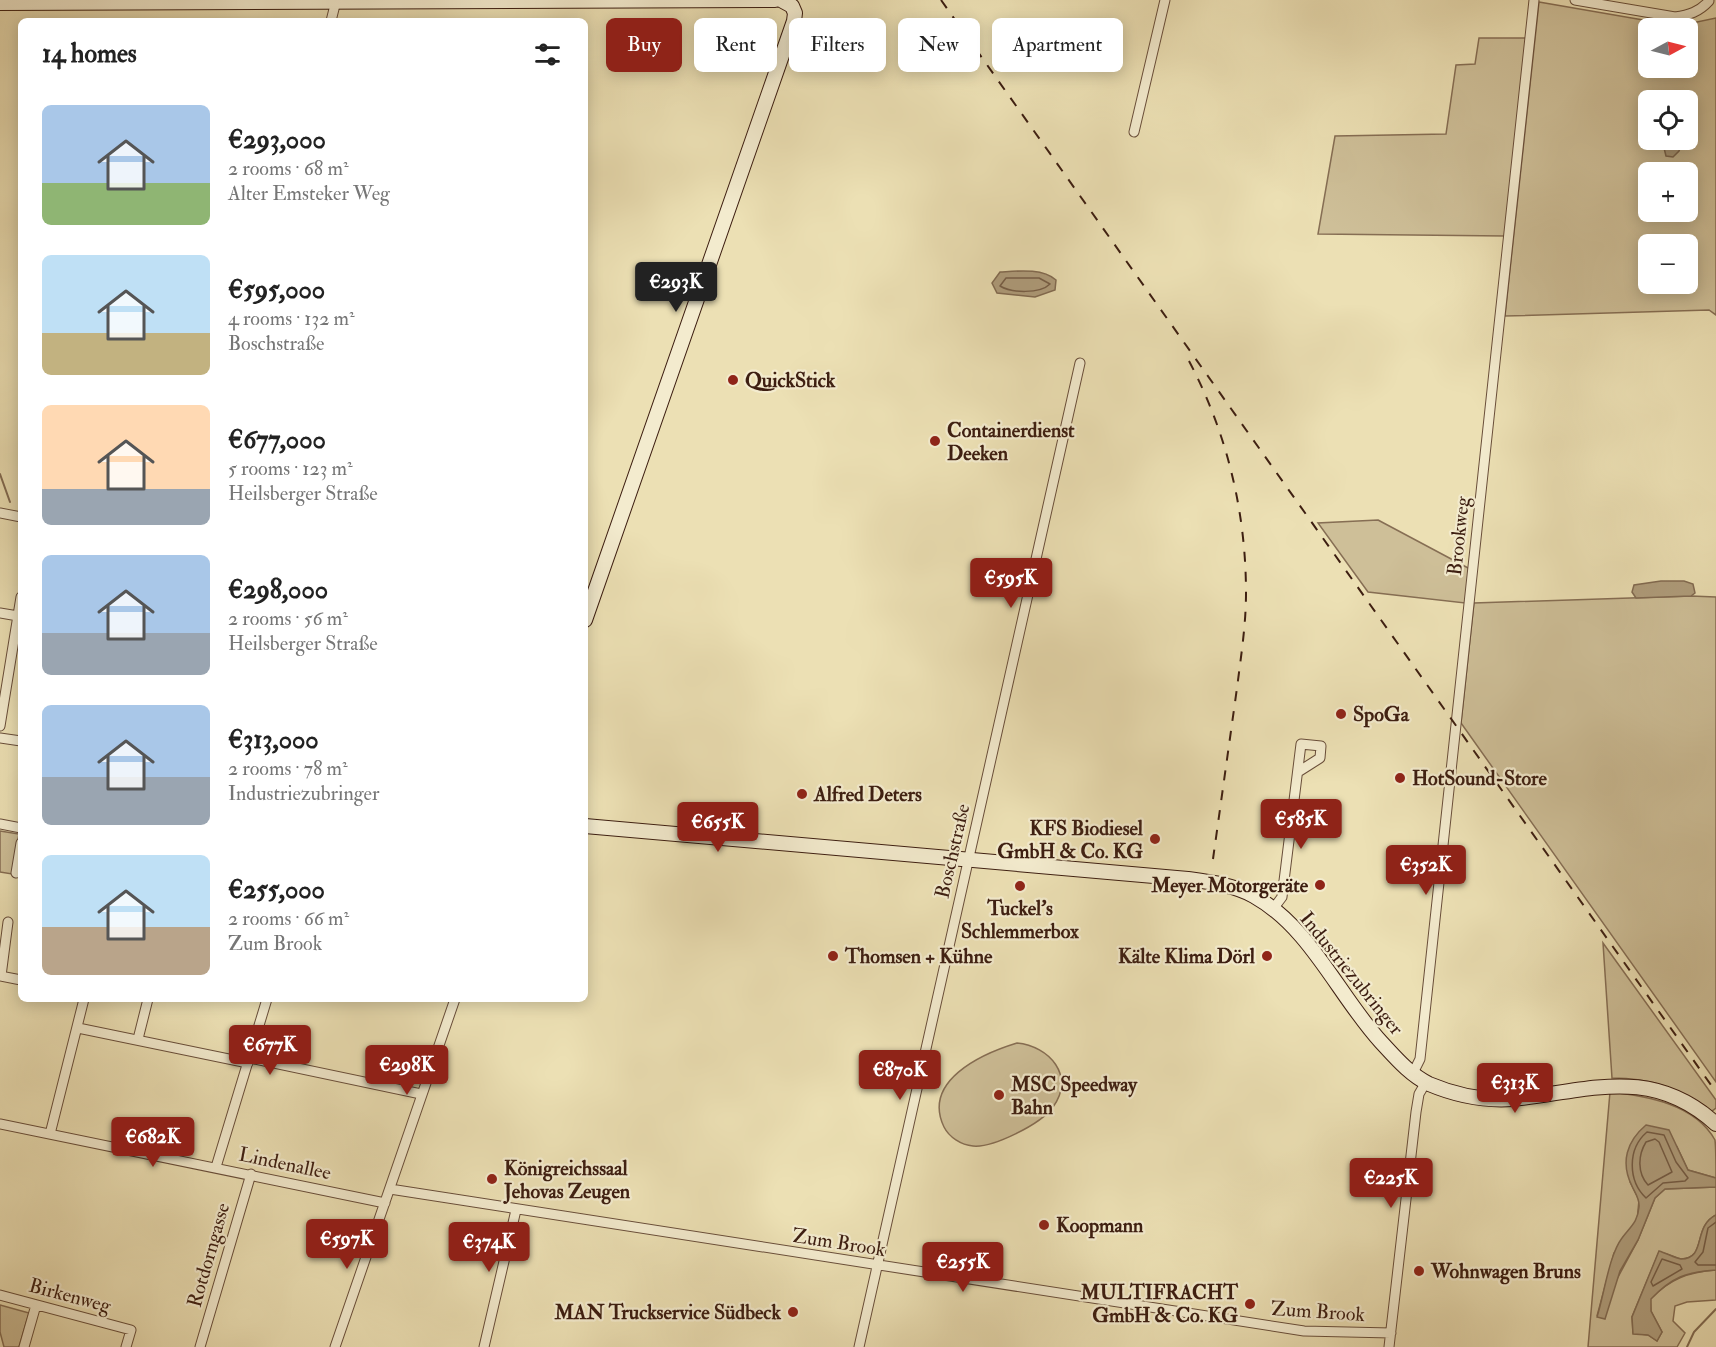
<!DOCTYPE html>
<meta charset="utf-8">
<style>
:root{--surface:#fff;--page:#f6f6f6;--text:#222;--muted:#767676;--accent:#8f2418}
body{margin:0;font-family:"IM FELL Double Pica",serif;background:var(--page);color:var(--text);height:100vh;display:flex;flex-direction:column;font-size:22px;white-space:nowrap}
*{box-sizing:border-box;margin:0}
p{font-size:20px;color:var(--muted)}
.icon{flex:none;width:33px;height:33px;fill:none;stroke:currentColor;stroke-width:2;stroke-linecap:round;stroke-linejoin:round}
.map{position:relative;flex:1;overflow:hidden}
.drawer{position:absolute;left:18px;top:18px;width:570px;height:984px;display:flex;flex-direction:column;background:var(--surface);border-radius:9px;box-shadow:0 3px 15px #0003}
.drawer>*{flex:none}
.top-card{position:absolute;left:606px;top:18px;width:570px;height:54px;display:flex;gap:12px}
.needle{width:39px;rotate:83deg}
.fabs{position:absolute;left:1638px;top:18px;display:grid;gap:12px}
.fabs a{display:grid;place-items:center;width:60px;height:60px;border-radius:9px;background:var(--surface);box-shadow:0 3px 15px #0003;font-size:30px}
.price{position:absolute;translate:-50% -51px;padding:0 14px;border-radius:6px;background:var(--accent);color:#fff;font-size:20px;line-height:39px;filter:drop-shadow(0 2px 3px #0008)}
.price::after{content:'';position:absolute;left:50%;top:36px;width:18px;height:14px;margin-left:-9px;background:inherit;clip-path:polygon(0 0,100% 0,50% 100%)}
.price.on{background:#222;color:#fff}
ul{padding:0;list-style:none}
li{display:flex;align-items:center;gap:18px;height:150px;padding:0 24px}
li span{display:grid;place-items:center;flex:none;width:168px;height:120px;border-radius:9px;color:#555}
li>.icon{margin-inline-start:auto}
span .icon{width:72px;height:72px;fill:#fffc;stroke-width:1}
li b{font-size:26px}
h2{display:flex;justify-content:space-between;align-items:center;height:72px;padding:0 24px;font-size:26px}
.pill{padding:0 21px;border-radius:9px;background:var(--surface);box-shadow:0 3px 15px #0003;font-size:21px;line-height:54px}
.pill.on{background:var(--accent);color:#fff}
.map>svg:first-child{display:block}
.green{fill:#cebf98;stroke:#866e54;stroke-width:1.5;fill-rule:evenodd}
.water{fill:#b09e7d;stroke:#826b52;stroke-width:1.5}
.lines{fill:none;stroke-linecap:round;stroke-linejoin:round}
.shore{stroke:#765e47;stroke-width:1.5}
.stream{stroke:#826b52;stroke-width:2}
.street-casing{stroke:#694e3a;stroke-width:11}
.secondary-casing{stroke:#3d1e11;stroke-width:16}
.street{stroke:#f3ebce;stroke-width:9}
.secondary{stroke:#f3ebce;stroke-width:14}
.rail{stroke:#3d1e11;stroke-width:2;stroke-dasharray:10 10;stroke-linecap:butt}
.poi-dot{fill:#8f2418;stroke:#f3ebce;stroke-width:2}
.labels{text-anchor:middle;stroke-width:4.5;stroke-linejoin:round;paint-order:stroke}
.poi-label{font-size:20px;font-weight:bold;fill:#3d1e11;stroke:#f3ebce;text-anchor:start}
.street-label{font-size:20px;fill:#3d1e11;stroke:#f3ebce}
</style>
<div class="map">
<svg width="1716" height="1347" viewBox="0 0 1716 1347">
<rect width="100%" height="100%" fill="#ece0b4"/>
<filter id="stains"><feTurbulence type="fractalNoise" baseFrequency=".00333" numOctaves="4"/><feColorMatrix values="0 0 0 0 .2 0 0 0 0 .09 0 0 0 0 .02 0 0 0 .5 -.17"/></filter>
<radialGradient id="worn" r=".72"><stop offset=".6" stop-color="#630" stop-opacity="0"/><stop offset="1" stop-color="#630" stop-opacity=".3"/></radialGradient>
<path class="green" d="M1539,2L1678,26L1716,18V315L1709,310L1505,316ZM1648,28H1688V68H1648ZM1648,100H1688V140H1648ZM1648,172H1688V212H1648ZM1648,244H1688V284H1648Z
M1479,38H1527L1505,236L1318,234L1335,136L1446,134L1456,65L1475,64Z
M1378,520L1470,569L1465,603L1368,592L1318,523Z
M1691,596L1716,597V1082L1461,723L1474,603Z
M0,831L19,834L12,874L0,872Z
M1603,943L1716,1100V1108L1712,1111C1680,1088 1651,1078 1612,1078Z
M1017,1043C1049,1046 1076,1076 1053,1107C1041,1124 993,1148 973,1146C961,1145 949,1137 944,1127C922,1081 981,1054 1017,1043Z
M1610,1092C1647,1096 1695,1104 1715,1140C1716,1149 1716,1168 1716,1178L1688,1170L1677,1147L1630,1182L1639,1200L1637,1221L1614,1253L1597,1316L1638,1240L1655,1198L1665,1189L1716,1187V1215C1692,1227 1707,1259 1681,1259C1675,1258 1666,1253 1659,1252L1632,1317L1633,1333L1648,1335L1657,1341L1662,1332L1651,1311L1650,1299C1670,1279 1688,1272 1716,1270V1300L1687,1302L1675,1306L1673,1321L1685,1333L1677,1347H1588Z
M0,1305L29,1313L19,1347H4L0,1332Z"/>
<path class="water" d="M1662,140H1683L1679,151L1673,157L1666,156Z
M1000,272C1018,271 1042,268 1056,280L1055,290L1035,297L997,293L992,283Z
M1661,581H1684L1693,584L1695,593L1691,596L1636,598L1632,592L1634,585Z
M1646,1125L1669,1130L1688,1170L1716,1178V1187L1665,1189L1655,1198L1638,1240L1620,1271L1605,1319L1597,1317C1604,1295 1609,1255 1622,1238C1630,1227 1638,1222 1639,1207C1640,1199 1635,1193 1632,1186C1620,1162 1627,1141 1646,1125Z
M1716,1215V1270C1686,1272 1672,1277 1651,1299V1311L1662,1332L1657,1341L1648,1335L1633,1334L1632,1317L1659,1251C1666,1253 1675,1258 1681,1259C1707,1259 1692,1227 1716,1215Z"/>
<g class="lines">
<path class="shore" d="M1006,278H1039L1050,284C1040,294 1011,293 1000,286Z
M1647,1132L1664,1135L1676,1162L1688,1178L1685,1181L1663,1183L1646,1198C1628,1181 1627,1149 1647,1132Z
M1655,1139L1659,1142L1672,1172L1648,1185C1637,1173 1638,1155 1646,1142Z
M1716,1222L1708,1228L1703,1252L1695,1262L1698,1265H1716
M1662,1259L1680,1265L1682,1269L1653,1286L1651,1282Z"/>
<path class="stream" d="M0,474L10,502
M1687,1347L1694,1332L1716,1309"/>
<g class="street-casing">
<path id="street" d="M1575,0L1675,17C1689,15 1699,12 1709,1
M331,21L336,1
M1134,132L1165,0
M0,513L21,517
M0,613L18,616
M0,726L21,597
M0,738L21,741
M0,824L21,828
M16,873L21,843
M1273,909L1282,897L1301,744L1321,746L1320,758L1298,772
M0,976L21,980
M1,976L8,922
M78,1028L248,1063
M138,1039L148,999
M250,1058L421,1094
M1413,1073L1420,1059L1534,0
M0,1124L385,1203
M50,1134L84,999
M216,1167L267,999
M390,1189L1304,1331L1391,1333
M0,1295L131,1330L126,1347
M24,1347L36,1305
M200,1347L251,1174
M335,1347L455,999
M484,1347L516,1210
M859,1347L1080,363
M1389,1347L1416,1112L1419,1094L1426,1082"/>
</g>
<g class="secondary-casing">
<path id="secondary" d="M0,3L775,0
M585,620L794,21L795,13L792,6L781,0
M585,826L1188,879C1210,882 1234,885 1254,896C1311,928 1338,995 1381,1042C1395,1057 1410,1075 1429,1084C1455,1095 1485,1101 1513,1099C1589,1091 1651,1065 1716,1124"/>
</g>
<use href="#street" class="street"/>
<use href="#secondary" class="secondary"/>
<path class="rail" d="M941,0L1716,1092
M1189,361C1227,433 1246,512 1246,593C1246,625 1241,656 1237,688C1229,745 1221,802 1213,859"/>
</g>
<g class="poi-dot">
<circle cx="733" cy="380" r="6"/>
<circle cx="935" cy="441" r="6"/>
<circle cx="1341" cy="714" r="6"/>
<circle cx="1400" cy="778" r="6"/>
<circle cx="802" cy="794" r="6"/>
<circle cx="1155" cy="839" r="6"/>
<circle cx="1320" cy="885" r="6"/>
<circle cx="1020" cy="886" r="6"/>
<circle cx="833" cy="956" r="6"/>
<circle cx="1267" cy="956" r="6"/>
<circle cx="999" cy="1095" r="6"/>
<circle cx="492" cy="1179" r="6"/>
<circle cx="1044" cy="1225" r="6"/>
<circle cx="1419" cy="1271" r="6"/>
<circle cx="1250" cy="1304" r="6"/>
<circle cx="793" cy="1312" r="6"/>
</g>
<g class="labels">
<g class="poi-label">
<text x="745" y="387">QuickStick</text>
<text x="947" y="437">Containerdienst<tspan x="947" dy="23">Deeken</tspan></text>
<text x="1353" y="721">SpoGa</text>
<text x="1412" y="785">HotSound-Store</text>
<text x="814" y="801">Alfred Deters</text>
<text x="1143" y="835" text-anchor="end">KFS Biodiesel<tspan x="1143" dy="23">GmbH &amp; Co. KG</tspan></text>
<text x="1308" y="892" text-anchor="end">Meyer Motorgeräte</text>
<text x="1020" y="915" text-anchor="middle">Tuckel's<tspan x="1020" dy="23">Schlemmerbox</tspan></text>
<text x="845" y="963">Thomsen + Kühne</text>
<text x="1255" y="963" text-anchor="end">Kälte Klima Dörl</text>
<text x="1011" y="1091">MSC Speedway<tspan x="1011" dy="23">Bahn</tspan></text>
<text x="504" y="1175">Königreichssaal<tspan x="504" dy="23">Jehovas Zeugen</tspan></text>
<text x="1056" y="1232">Koopmann</text>
<text x="1431" y="1278">Wohnwagen Bruns</text>
<text x="1238" y="1299" text-anchor="end">MULTIFRACHT<tspan x="1238" dy="23">GmbH &amp; Co. KG</tspan></text>
<text x="781" y="1319" text-anchor="end">MAN Truckservice Südbeck</text>
</g>
<g class="street-label">
<text transform="translate(1458 536) rotate(-84)" y="7">Brookweg</text>
<text transform="translate(952 851) rotate(-77)" y="7">Boschstraße</text>
<text transform="translate(1352 973) rotate(51)" y="7">Industriezubringer</text>
<text transform="translate(285 1163) rotate(12)" y="7">Lindenallee</text>
<text transform="translate(839 1242) rotate(9)" y="7">Zum Brook</text>
<text transform="translate(208 1255) rotate(-74)" y="7">Rotdorngasse</text>
<text transform="translate(70 1295) rotate(15)" y="7">Birkenweg</text>
<text transform="translate(1318 1311) rotate(4)" y="7">Zum Brook</text>
</g>
</g>
<rect width="100%" height="100%" filter="url(#stains)"/>
<rect width="100%" height="100%" fill="url(#worn)"/>
</svg>
<div class="fabs">
<a><svg class="needle" viewBox="-14 -14 28 28"><path d="M0-13l5 13h-10z" fill="#e53935"/><path d="M0 13l5-13h-10z" fill="#767676"/></svg></a>
<a><svg class="icon" aria-label="locate" viewBox="0 0 24 24"><circle cx="12" cy="12" r="6"/><path d="M12 2v4M12 18v4M2 12h4M18 12h4"/></svg></a>
<a>+</a>
<a>−</a>
</div>
<b class="price on" style="left:676px;top:313px">€293K</b>
<b class="price" style="left:1011px;top:609px">€595K</b>
<b class="price" style="left:1301px;top:850px">€585K</b>
<b class="price" style="left:718px;top:853px">€655K</b>
<b class="price" style="left:1426px;top:896px">€352K</b>
<b class="price" style="left:270px;top:1076px">€677K</b>
<b class="price" style="left:407px;top:1096px">€298K</b>
<b class="price" style="left:900px;top:1101px">€870K</b>
<b class="price" style="left:1515px;top:1114px">€313K</b>
<b class="price" style="left:153px;top:1168px">€682K</b>
<b class="price" style="left:1391px;top:1209px">€225K</b>
<b class="price" style="left:347px;top:1270px">€597K</b>
<b class="price" style="left:489px;top:1273px">€374K</b>
<b class="price" style="left:963px;top:1293px">€255K</b>
<div class="top-card">
<a class="pill on">Buy</a>
<a class="pill">Rent</a>
<a class="pill">Filters</a>
<a class="pill">New</a>
<a class="pill">Apartment</a>
</div>
<section class="drawer">
<h2>14 homes<svg class="icon" aria-label="filters" viewBox="0 0 24 24"><path d="M4 7h16M4 17h16"/><circle cx="9" cy="7" r="2"/><circle cx="15" cy="17" r="2"/></svg></h2>
<ul>
<li><span style="background:linear-gradient(#a9c7e8 65%,#8fb573 0)"><svg class="icon" aria-label="home" viewBox="0 0 24 24"><path d="M3 11l9-7 9 7M6 9v11h12V9"/></svg></span><div><b>€293,000</b><p>2 rooms · 68 m²</p><p>Alter Emsteker Weg</p></div></li>
<li><span style="background:linear-gradient(#bfe0f5 65%,#c2b280 0)"><svg class="icon" aria-label="home" viewBox="0 0 24 24"><path d="M3 11l9-7 9 7M6 9v11h12V9"/></svg></span><div><b>€595,000</b><p>4 rooms · 132 m²</p><p>Boschstraße</p></div></li>
<li><span style="background:linear-gradient(#ffd9b3 70%,#9aa5b1 0)"><svg class="icon" aria-label="home" viewBox="0 0 24 24"><path d="M3 11l9-7 9 7M6 9v11h12V9"/></svg></span><div><b>€677,000</b><p>5 rooms · 123 m²</p><p>Heilsberger Straße</p></div></li>
<li><span style="background:linear-gradient(#a9c7e8 65%,#9aa5b1 0)"><svg class="icon" aria-label="home" viewBox="0 0 24 24"><path d="M3 11l9-7 9 7M6 9v11h12V9"/></svg></span><div><b>€298,000</b><p>2 rooms · 56 m²</p><p>Heilsberger Straße</p></div></li>
<li><span style="background:linear-gradient(#a9c7e8 60%,#9aa5b1 0)"><svg class="icon" aria-label="home" viewBox="0 0 24 24"><path d="M3 11l9-7 9 7M6 9v11h12V9"/></svg></span><div><b>€313,000</b><p>2 rooms · 78 m²</p><p>Industriezubringer</p></div></li>
<li><span style="background:linear-gradient(#bfe0f5 60%,#b9a48a 0)"><svg class="icon" aria-label="home" viewBox="0 0 24 24"><path d="M3 11l9-7 9 7M6 9v11h12V9"/></svg></span><div><b>€255,000</b><p>2 rooms · 66 m²</p><p>Zum Brook</p></div></li>
</ul>
</section>
</div>
